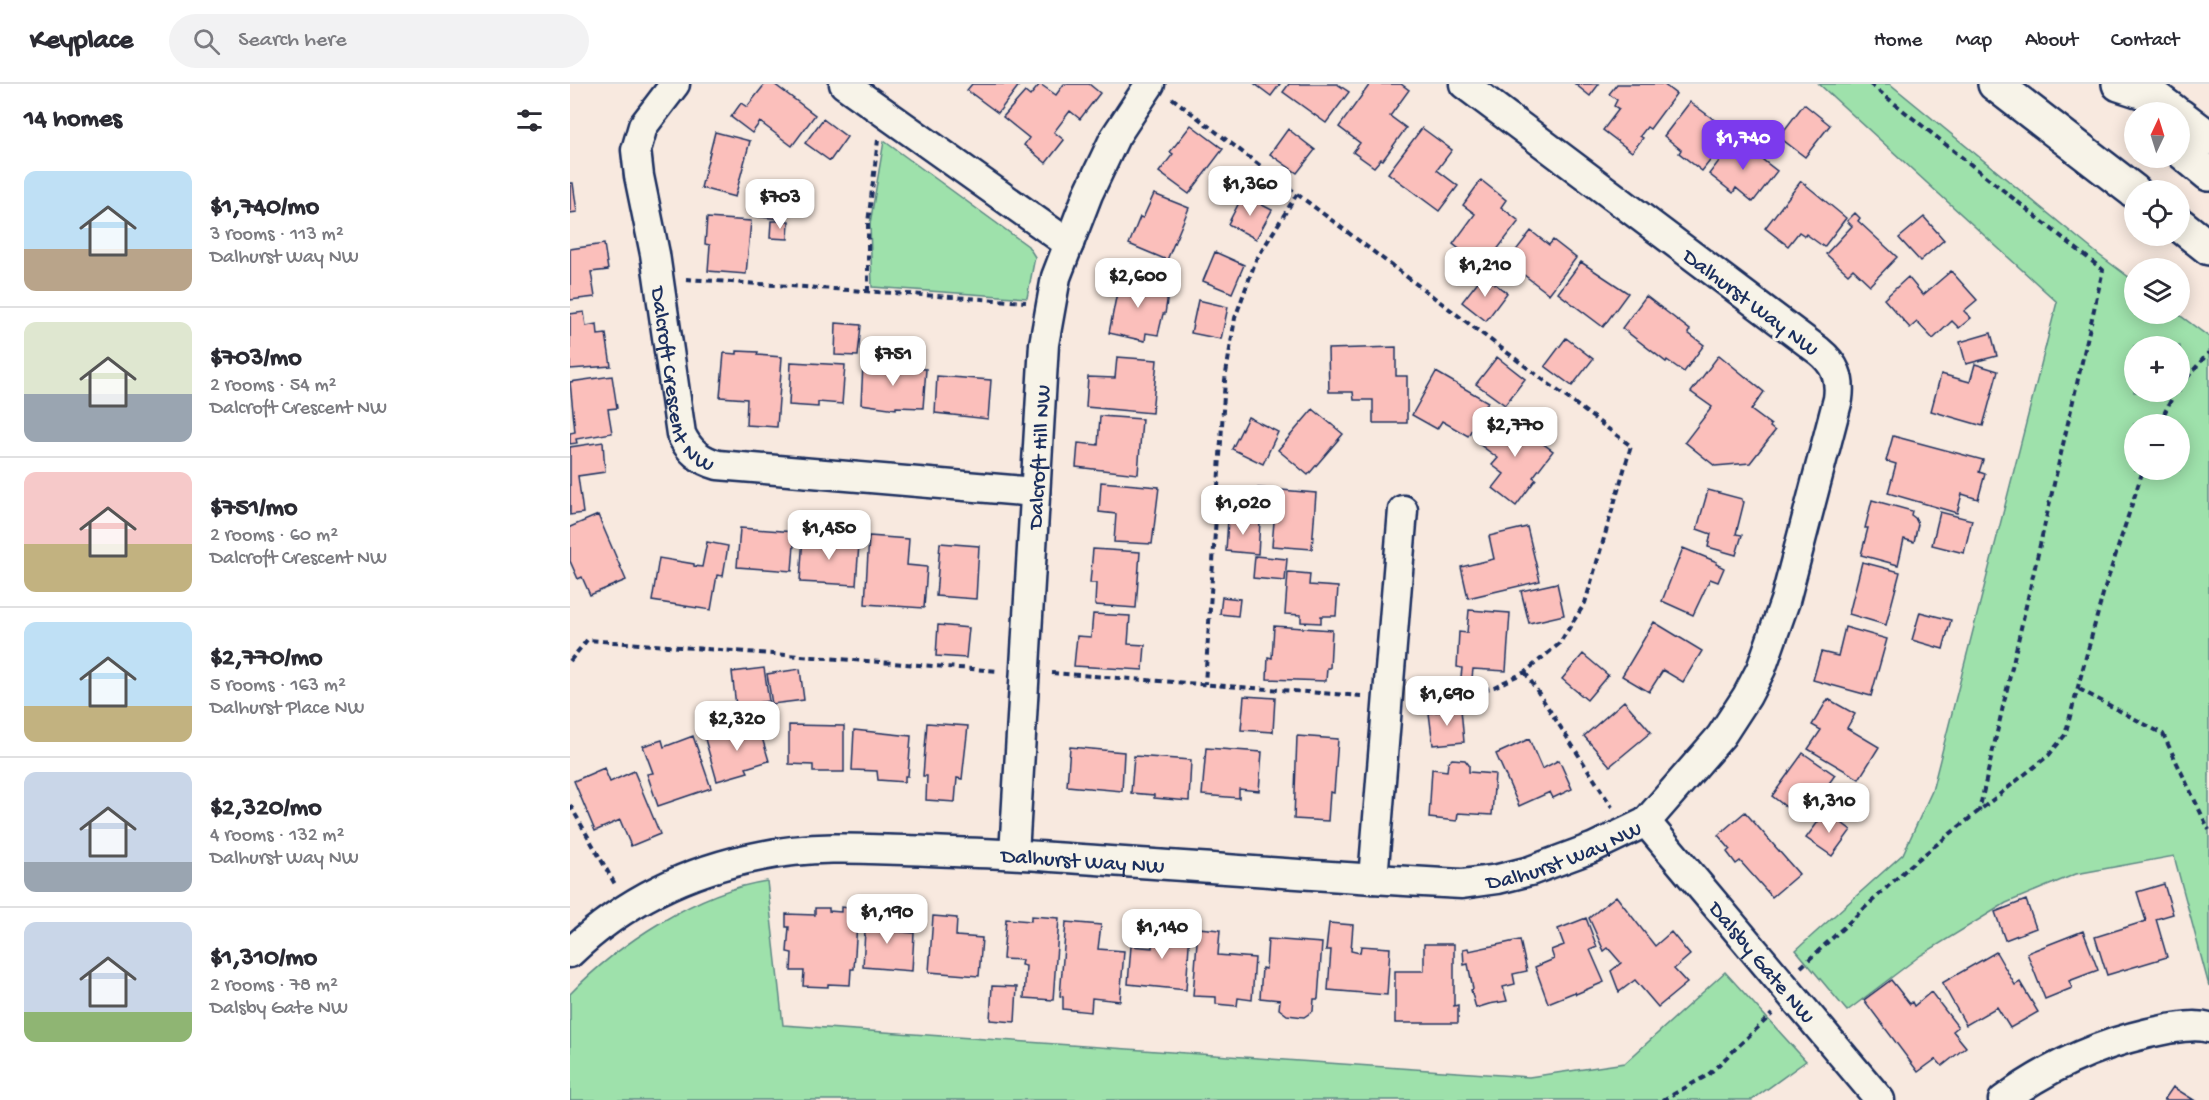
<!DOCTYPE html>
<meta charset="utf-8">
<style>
:root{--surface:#fff;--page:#f2f2f3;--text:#2b2b33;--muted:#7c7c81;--line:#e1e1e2;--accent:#7c3aed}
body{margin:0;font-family:"Gochi Hand",sans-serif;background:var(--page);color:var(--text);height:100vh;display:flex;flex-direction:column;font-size:22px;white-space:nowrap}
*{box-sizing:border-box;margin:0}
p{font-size:20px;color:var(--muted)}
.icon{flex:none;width:33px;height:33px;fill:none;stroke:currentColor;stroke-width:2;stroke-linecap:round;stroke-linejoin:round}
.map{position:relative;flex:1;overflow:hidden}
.sheet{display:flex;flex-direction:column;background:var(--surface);width:570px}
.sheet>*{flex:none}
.needle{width:39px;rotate:4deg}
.buttons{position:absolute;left:1554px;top:18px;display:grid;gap:12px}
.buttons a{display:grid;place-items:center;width:66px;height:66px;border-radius:50%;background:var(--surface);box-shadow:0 3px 15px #0003;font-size:30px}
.price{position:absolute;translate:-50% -51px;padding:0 14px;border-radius:12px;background:#fff;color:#222;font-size:20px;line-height:39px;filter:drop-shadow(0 2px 3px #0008)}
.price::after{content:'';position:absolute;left:50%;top:36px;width:18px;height:14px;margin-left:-9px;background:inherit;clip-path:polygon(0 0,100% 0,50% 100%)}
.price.on{background:var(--accent);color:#fff}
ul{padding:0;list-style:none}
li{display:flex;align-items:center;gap:18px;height:150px;padding:0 24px}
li+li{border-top:2px solid var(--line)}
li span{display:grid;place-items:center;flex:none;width:168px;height:120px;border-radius:12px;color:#555}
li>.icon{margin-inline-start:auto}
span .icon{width:72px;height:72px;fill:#fffc;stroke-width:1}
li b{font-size:26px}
h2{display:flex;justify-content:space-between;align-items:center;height:72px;padding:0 24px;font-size:26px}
header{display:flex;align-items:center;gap:36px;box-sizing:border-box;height:84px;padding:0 30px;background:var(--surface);border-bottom:2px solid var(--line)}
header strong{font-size:28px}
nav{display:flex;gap:33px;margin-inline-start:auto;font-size:21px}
.search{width:420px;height:54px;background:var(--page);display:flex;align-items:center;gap:15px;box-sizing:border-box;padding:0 21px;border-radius:33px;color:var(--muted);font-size:22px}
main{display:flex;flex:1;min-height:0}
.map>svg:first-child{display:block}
.green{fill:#9ee1ab;stroke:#5c8884;stroke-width:1.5;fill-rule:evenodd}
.building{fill:#fbbfbb;stroke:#1b2f5e;stroke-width:1.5}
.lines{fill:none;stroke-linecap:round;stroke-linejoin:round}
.minor-casing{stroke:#1b2f5e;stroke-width:33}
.secondary-casing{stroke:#1b2f5e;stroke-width:38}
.path{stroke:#1b2f5e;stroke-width:4;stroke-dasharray:6 4.5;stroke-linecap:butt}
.minor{stroke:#f7f3e8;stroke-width:28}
.secondary{stroke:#f7f3e8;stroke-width:33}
.labels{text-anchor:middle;stroke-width:6;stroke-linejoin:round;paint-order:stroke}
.street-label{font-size:22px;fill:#1b2f5e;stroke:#f7f3e8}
</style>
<header>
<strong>Keyplace</strong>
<div class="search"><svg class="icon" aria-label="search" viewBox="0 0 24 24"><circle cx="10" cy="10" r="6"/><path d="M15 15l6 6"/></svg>Search here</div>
<nav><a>Home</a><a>Map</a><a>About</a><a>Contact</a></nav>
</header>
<main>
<section class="sheet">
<h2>14 homes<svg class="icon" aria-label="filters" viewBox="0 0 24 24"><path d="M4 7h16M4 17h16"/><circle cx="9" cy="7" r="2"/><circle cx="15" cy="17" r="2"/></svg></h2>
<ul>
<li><span style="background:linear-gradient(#bfe0f5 65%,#b9a48a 0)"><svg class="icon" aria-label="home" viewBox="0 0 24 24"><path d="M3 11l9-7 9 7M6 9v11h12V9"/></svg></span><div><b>$1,740/mo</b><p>3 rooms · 113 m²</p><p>Dalhurst Way NW</p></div></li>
<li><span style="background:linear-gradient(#dfe7d0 60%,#9aa5b1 0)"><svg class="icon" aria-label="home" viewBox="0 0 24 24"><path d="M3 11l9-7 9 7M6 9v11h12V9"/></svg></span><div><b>$703/mo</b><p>2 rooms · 54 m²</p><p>Dalcroft Crescent NW</p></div></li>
<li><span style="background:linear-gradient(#f6c9c9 60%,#c2b280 0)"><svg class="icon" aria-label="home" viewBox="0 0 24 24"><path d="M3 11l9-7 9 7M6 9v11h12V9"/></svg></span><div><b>$751/mo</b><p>2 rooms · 60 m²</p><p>Dalcroft Crescent NW</p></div></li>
<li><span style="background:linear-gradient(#bfe0f5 70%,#c2b280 0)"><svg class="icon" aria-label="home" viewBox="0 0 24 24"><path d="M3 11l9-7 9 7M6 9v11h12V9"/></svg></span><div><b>$2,770/mo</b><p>5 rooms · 163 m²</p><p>Dalhurst Place NW</p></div></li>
<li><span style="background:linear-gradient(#c9d6e8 75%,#9aa5b1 0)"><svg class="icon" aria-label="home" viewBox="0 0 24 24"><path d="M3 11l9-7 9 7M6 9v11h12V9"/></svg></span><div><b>$2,320/mo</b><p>4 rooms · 132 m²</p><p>Dalhurst Way NW</p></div></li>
<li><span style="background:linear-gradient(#c9d6e8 75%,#8fb573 0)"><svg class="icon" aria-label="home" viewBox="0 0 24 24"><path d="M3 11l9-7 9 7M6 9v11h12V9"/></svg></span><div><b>$1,310/mo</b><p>2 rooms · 78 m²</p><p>Dalsby Gate NW</p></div></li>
</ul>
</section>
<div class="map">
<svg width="1639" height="1016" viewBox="0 0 1639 1016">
<rect width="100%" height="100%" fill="#f8e9df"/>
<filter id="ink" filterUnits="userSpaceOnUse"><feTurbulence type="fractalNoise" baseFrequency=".0167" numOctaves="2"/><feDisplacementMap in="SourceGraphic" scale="12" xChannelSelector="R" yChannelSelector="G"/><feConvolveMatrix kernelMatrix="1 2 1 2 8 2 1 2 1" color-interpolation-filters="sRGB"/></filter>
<g filter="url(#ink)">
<path class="green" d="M1249,0H1320L1529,171L1564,197V230H1608L1639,253V902L1604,772L1506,790L1436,819L1351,871L1277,927L1226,866L1333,770L1362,707L1487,218ZM1610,262V308H1564V262ZM1610,340V386H1564V340Z
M314,57L458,162L465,173L457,214L302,203L300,140Z
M197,797L213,941L959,993L1055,979L1155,888L1236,977L1182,1016H0V910C48,860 128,807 197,797Z"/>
<path class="building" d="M195,0H204L245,31L222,62L190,38L182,49L161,33L171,19L177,23Z
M402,0H450L428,29L397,6Z
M470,0L486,11L494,0H519L530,9L510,35L500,27L484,48L494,56L476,79L454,61L459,54L433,33L455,8L460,12Z
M685,0H710L701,12Z
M719,0H767L779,8L756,39L713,8Z
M800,0H831L839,6L820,32L836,44L813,76L811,75L804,83L783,68L790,59L769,43Z
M1005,0H1029L1020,12Z
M1047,0H1093L1106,10L1080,45L1077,43L1070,52L1073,54L1062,68L1033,46L1049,25L1044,22L1047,16L1039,10Z
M1120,18L1162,49L1132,87L1109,69L1111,66L1094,52Z
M1234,20L1260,41L1235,73L1209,53Z
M253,35L277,53L260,77L235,59Z
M621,41L653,65L619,110L589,88L603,70L600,68Z
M852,44L882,66L867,86L888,102L869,127L818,89Z
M718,45L745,66L727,89L700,70Z
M145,48L180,57L165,113L131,104Z
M1166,55L1207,87L1183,118L1166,104L1163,109L1139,90Z
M911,96L936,116L931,123L949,137L913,184L883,160L905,130L893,121Z
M1231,97L1276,134L1254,163L1236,150L1235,152L1229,148L1218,162L1195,144Z
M0,99H3L7,128L0,129Z
M584,110L619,124L597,176L559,160L570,133L573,134Z
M183,111L213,114L211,135L181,132Z
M673,111L702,126L686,155L658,140Z
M1285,129L1290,134L1288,137L1327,173L1300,201L1283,185L1278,190L1256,170L1282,142L1277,137Z
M1354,133L1374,156L1350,177L1329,154Z
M137,134L181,137L176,190L138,187L140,161L135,160Z
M201,137H219L218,155L200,154Z
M961,147L979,161L983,156L1006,174L979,210L937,178Z
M34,160L38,186L21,188L25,213L0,216V165Z
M645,168L674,181L662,209L633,197Z
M1011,178L1058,209L1033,243L988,209Z
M1381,187L1407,216L1394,227L1401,234L1389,244L1382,237L1363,255L1347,238L1340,244L1314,215L1338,193L1353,211Z
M913,191L937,209L916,237L892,218Z
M550,193L599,204L595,230H593L588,251L576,249L575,257L539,249Z
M1076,212L1120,246L1118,249L1134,261L1114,288L1097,276L1096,278L1052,244Z
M628,216L658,223L651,255L621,249Z
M14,228L16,242L27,240L28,251L36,250L41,282L0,285V230Z
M266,239L291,241L288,272L265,271Z
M1421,249L1427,272L1396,280L1390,258Z
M996,254L1023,275L1002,302L975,282Z
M826,263V292H837V339H803V316H784L783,308H759L758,265Z
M167,267L188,268L187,271L212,273L207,343L176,341L177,315L150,313L154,269L167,270Z
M1149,271L1194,308L1181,326L1201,341L1200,343L1205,347L1180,379L1145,382L1115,358L1142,323L1121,308Z
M547,273L587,276L582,329L516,323L518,293L545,294Z
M927,273L955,295L935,321L906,300Z
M221,278L275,281L272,320L248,318V323L219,321Z
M1405,280L1428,287L1413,342L1361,327L1371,290L1400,298Z
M293,281L356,285L353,324L326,323V325L291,320Z
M866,288L918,318L898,352L872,337L867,345L842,331Z
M42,292L47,324L38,325L42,349L6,355L7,359L0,360V349L5,348L0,298Z
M367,292L421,296L418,335L365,329Z
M743,325L773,350L738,391L708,366Z
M932,330L983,367L963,393L966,395L946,422L923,404L934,390L922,381L928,374L909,360Z
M530,332L572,335L568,390L506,383L508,359L528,361Z
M678,333L708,348L693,380L662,365Z
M1323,352L1413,376L1409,388L1415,390L1408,415L1392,410L1387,429L1318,409L1326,380L1316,377Z
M33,358L35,388L8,392L13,429L0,431V363Z
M531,398L589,403L582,460L544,458L546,430L529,428Z
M688,404L746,409L742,465L702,462L705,425L686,424Z
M1138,406L1172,415V417L1174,418L1166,450L1172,451L1166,471L1138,463L1141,450L1127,445Z
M1302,416L1342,427L1341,431L1345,434L1348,440L1344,458L1334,455L1328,481L1291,471L1298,444H1295Z
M1370,428L1402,436L1394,469L1362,461Z
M28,431L56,496L20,511L12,493L8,495L0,477V443Z
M658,435L690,438L688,470L656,467Z
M957,443L970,497L898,514L891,483L924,475L919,452Z
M170,444L225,448L222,487L167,483Z
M233,451L263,453L262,458L289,460L286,501L230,498Z
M299,452L339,455L337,481L357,483L354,524L295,520Z
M137,458L158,462L153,492L147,491L141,526L82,517L89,474L124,480V482L132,483Z
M370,459L409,462L406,515L366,512Z
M1113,464L1147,478L1146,480L1154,484L1148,498L1140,495L1123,531L1092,517Z
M523,465L570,468L566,524L525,521L526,499H520Z
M685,472L717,475L715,497L683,494Z
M1292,478L1330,488L1316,541L1279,530Z
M718,488L740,490L739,501L768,503L766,532H751V539L731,538V531L715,530Z
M987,499L994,531L959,539L951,507Z
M652,513L670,515L668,532L650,530Z
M899,526L940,529L936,587L903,585L901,603L890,602L892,584L887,583L889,548L897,549Z
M1350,528L1381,536L1373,565L1342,556Z
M523,530L560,532L558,560L575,561L573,586L504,582L507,552L521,553Z
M1084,538L1132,567L1113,598L1093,586L1079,608L1052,592Z
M368,541L399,544L396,574L366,572Z
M704,542L762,546L760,584H757L756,597L697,595L698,573L702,574Z
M1275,543L1317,555L1301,612L1243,596L1251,568L1268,572Z
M1013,570L1038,591L1017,616L992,595Z
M194,584L199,617L166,622L162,588Z
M230,585L234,616L202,620L197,590Z
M674,612L705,614L703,648L671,646Z
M1258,615L1285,630L1277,644L1309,663L1289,695L1238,665L1251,646L1242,641Z
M1054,617L1081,648L1040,682L1014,652Z
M891,625L894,658L863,661L859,629Z
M357,639L398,642L392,695L387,694L385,718L356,716L357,692H353Z
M188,640L199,677L176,684L178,688L147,697L135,655Z
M219,641L274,642V688H243V681L219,680Z
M284,646L341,652L338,692H335V698L308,696L307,687L282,686Z
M123,652L141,704L88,722L77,690L83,689L73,662L92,656L94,663Z
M727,652L768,655L764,709L760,708L758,737L724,735Z
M959,655L972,685L989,676L1002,705L983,714L980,708L949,722L926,670Z
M500,663L554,668L552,707L497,702Z
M636,664L692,668L689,707L669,705V714L632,711Z
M1233,669L1265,691L1233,736L1202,712Z
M564,672L621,676L619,717L584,714V711L561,709Z
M882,675L895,676L899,681V688L925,690L922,731L888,729L887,737L859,734L862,685L877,687L878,679Z
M34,684L40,698L64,687L90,750L61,762L50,736L25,747L4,697Z
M1256,727L1281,746L1262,772L1236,754Z
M1175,728L1229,790L1202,813L1170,777L1166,780L1157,768L1160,765L1148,751Z
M1594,800L1603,830L1586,835L1597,873L1537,891L1525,853L1576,837L1567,808Z
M1046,812L1085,862L1101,848L1120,871L1104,885L1117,899L1088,923L1065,896L1049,908L1041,887L1051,879L1038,864L1034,867L1019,834Z
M1456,816L1466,844L1435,856L1425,828Z
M271,823L288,825L284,885H281L280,901L258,900V903L233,902L234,887H221L222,869L217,868L219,843H216V830L245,831V824H259V827L271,828Z
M296,828L320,829L319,847L344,849L342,887L293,883Z
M363,832L387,834L386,852L412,854L409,892L359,888Z
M461,832L489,834L483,916L454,914L456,882L451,881L452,876L433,875L436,835L461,837Z
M1016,834L1027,863L1020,866L1034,898L1006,910L1005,908L978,919L965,883L984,875L981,866L994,861L988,845Z
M496,838L531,841L528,865L554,867L550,917L522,914L521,928L493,925V913L490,912Z
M759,839L783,841L781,867L790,869L791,862L820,864L817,911L758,906L761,866H756Z
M583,843L620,846L616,906L558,900L561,862L582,864Z
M628,844L650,846L648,871L685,874L682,916L668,914L667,922L646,920V913L623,912Z
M1513,847L1528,886L1499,897L1502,904L1475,915L1457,869Z
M698,855L752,859L748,915H744L743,927L734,933L717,931L709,925L710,916L690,914L692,884L696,885Z
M950,856L957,887L943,890L945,900L933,903L937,917L919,920L906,924L901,906L903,905L898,880L894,881L893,865L898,864L899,867Z
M854,860H884V922L888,921V939H825V887H854Z
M1426,868L1445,901L1450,898L1468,928L1440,944L1427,923L1396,941L1372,899Z
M1321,896L1340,920L1342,918L1344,922L1361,908L1388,943L1383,947L1396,963L1372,982L1366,975L1348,988L1294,916Z
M422,902L447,903L445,938L420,936Z
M1603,1003L1624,1016H1594Z"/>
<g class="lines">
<g class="minor-casing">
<g id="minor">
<path id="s1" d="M105,0L73,42L66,66L69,92L85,170L111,350C119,367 130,376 148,381L465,408"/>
<path d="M274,0L499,160"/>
<path id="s2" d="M1076,738L1310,1016"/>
<path id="s3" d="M444,770L474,260L486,193L518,110L545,53L580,0"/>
<path d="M803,795L833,426"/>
<path id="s4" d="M0,869C53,818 118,786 191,772C238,762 286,764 334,766C383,768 432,769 482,773C619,782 755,793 892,800L928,795L960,787L1022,764L1076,738L1151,652L1177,612L1191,585L1215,517L1268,315C1271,294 1265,280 1249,267L894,0"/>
<path d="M1433,1016C1482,980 1538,956 1598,945C1611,943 1626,940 1639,944"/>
</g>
</g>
<g class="secondary-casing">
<path id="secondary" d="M1425,0L1564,107
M1549,0L1580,10L1604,28
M1610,32L1639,54
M1610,66L1639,90
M1610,141L1639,164"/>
</g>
<path class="path" d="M1300,0L1533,186L1409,727
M602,14L727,110L686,176L665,234L655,296L635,600
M727,110L1061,362L1015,519L989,560L955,588L924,603L886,613L867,615L843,614
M116,195L456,218
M298,208V139L308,56
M1610,302L1639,268
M1589,340L1605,308
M0,577L17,556L429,587
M955,588L1042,723
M482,589L791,612
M1509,605L1593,650L1639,746
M0,721L46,802
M1231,883L1341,781L1479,671L1495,651L1533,510L1573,386
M1093,1016L1138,991L1202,930"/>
<use href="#minor" class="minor"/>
<use href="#secondary" class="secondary"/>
</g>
</g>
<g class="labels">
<g class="street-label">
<text transform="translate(1182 217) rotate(37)" y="8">Dalhurst Way NW</text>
<text dy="8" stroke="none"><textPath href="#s1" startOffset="314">Dalcroft Crescent NW</textPath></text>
<text dy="8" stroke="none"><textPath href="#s3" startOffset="398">Dalcroft Hill NW</textPath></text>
<text dy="8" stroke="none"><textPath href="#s4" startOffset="1026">Dalhurst Way NW</textPath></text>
<text dy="8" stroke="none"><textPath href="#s4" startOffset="540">Dalhurst Way NW</textPath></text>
<text dy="8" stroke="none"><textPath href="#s2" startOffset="182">Dalsby Gate NW</textPath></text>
</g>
</g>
</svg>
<div class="buttons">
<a><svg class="needle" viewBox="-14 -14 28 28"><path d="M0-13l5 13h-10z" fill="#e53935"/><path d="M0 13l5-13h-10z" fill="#7c7c81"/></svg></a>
<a><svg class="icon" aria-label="locate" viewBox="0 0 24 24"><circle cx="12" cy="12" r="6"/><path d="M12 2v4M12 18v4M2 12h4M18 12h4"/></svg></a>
<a><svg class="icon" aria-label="layers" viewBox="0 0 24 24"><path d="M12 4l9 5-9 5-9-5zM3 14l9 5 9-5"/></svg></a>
<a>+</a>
<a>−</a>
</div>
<b class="price on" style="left:1173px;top:87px">$1,740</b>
<b class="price" style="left:680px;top:133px">$1,360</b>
<b class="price" style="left:210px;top:146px">$703</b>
<b class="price" style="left:915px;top:214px">$1,210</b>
<b class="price" style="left:568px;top:225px">$2,600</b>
<b class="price" style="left:323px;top:303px">$751</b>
<b class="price" style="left:945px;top:374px">$2,770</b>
<b class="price" style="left:673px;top:452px">$1,020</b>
<b class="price" style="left:259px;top:477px">$1,450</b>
<b class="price" style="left:877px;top:643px">$1,690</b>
<b class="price" style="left:167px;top:668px">$2,320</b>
<b class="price" style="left:1259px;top:750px">$1,310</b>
<b class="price" style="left:317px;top:861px">$1,190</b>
<b class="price" style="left:592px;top:876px">$1,140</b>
</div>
</main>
